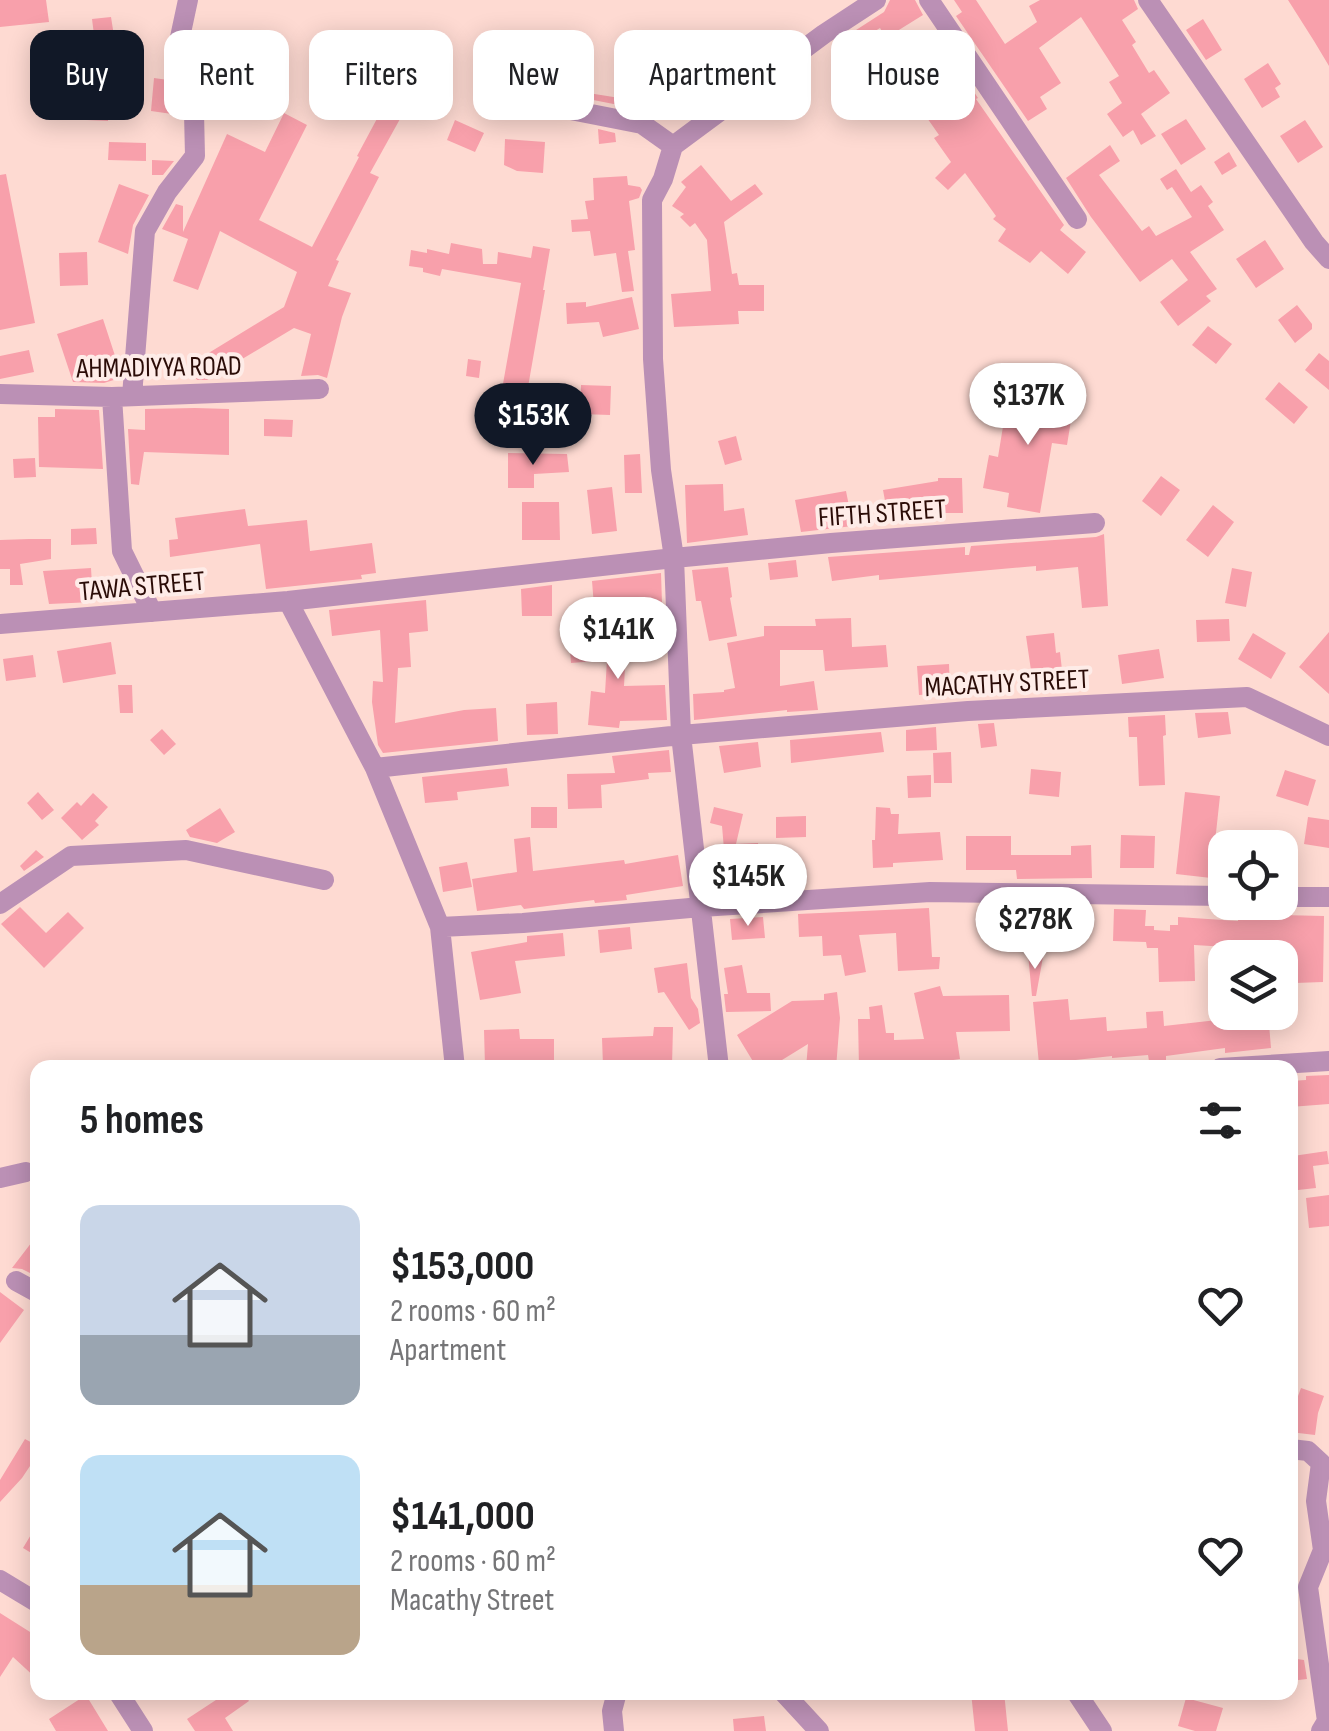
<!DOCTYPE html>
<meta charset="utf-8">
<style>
:root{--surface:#fff;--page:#f2f2f2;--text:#202124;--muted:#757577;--accent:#111827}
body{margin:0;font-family:"Sofia Sans Condensed",sans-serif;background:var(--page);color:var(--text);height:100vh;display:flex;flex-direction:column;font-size:38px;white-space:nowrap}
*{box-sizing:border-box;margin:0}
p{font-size:32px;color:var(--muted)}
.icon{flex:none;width:55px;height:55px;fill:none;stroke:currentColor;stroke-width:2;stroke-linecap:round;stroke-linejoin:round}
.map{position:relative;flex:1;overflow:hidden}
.drawer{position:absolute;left:30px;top:1060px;width:1268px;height:640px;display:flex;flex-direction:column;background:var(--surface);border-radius:20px;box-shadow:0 5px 25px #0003}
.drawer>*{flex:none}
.hud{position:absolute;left:30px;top:30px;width:1270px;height:90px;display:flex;gap:20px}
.controls{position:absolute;left:1208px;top:830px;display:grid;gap:20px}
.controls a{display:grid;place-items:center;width:90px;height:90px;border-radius:20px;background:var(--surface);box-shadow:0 5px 25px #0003;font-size:50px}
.price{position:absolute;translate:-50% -85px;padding:0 22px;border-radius:35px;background:#fff;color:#222;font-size:32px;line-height:65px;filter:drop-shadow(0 2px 5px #0008)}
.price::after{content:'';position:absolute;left:50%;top:60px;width:30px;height:22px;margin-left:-15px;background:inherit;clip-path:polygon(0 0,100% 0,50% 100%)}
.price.current{background:var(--accent);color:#fff}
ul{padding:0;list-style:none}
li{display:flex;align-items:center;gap:30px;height:250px;padding:0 50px}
li span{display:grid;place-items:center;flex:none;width:280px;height:200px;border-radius:20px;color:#555}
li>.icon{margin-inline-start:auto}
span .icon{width:120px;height:120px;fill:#fffc;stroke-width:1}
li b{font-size:42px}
h2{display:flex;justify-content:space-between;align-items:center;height:120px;padding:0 50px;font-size:42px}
.chip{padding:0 35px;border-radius:20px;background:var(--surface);box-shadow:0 5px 25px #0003;font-size:35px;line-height:90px}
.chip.current{background:var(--accent);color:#fff}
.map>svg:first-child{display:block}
.building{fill:#f8a0ab}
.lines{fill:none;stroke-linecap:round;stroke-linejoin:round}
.minor{stroke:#bb90b5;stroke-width:20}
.labels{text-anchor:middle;stroke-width:8;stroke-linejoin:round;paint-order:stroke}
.street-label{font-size:28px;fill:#2b0c07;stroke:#feece8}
</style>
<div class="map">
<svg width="1329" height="1731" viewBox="0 0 1329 1731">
<rect width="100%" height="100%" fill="#fedad2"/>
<path class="building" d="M0,0H46L49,22L0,27Z
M890,0H915L923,15L886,38L880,28L856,43L858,47L847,54L839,41L884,12Z
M954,0H976L1005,44L1037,22L1029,6L1040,0H1134L1138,9L1122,20L1136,42L1132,45L1149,73L1154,70L1170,93L1141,114L1156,136L1141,145L1133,130L1123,137L1107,114L1122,103L1109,82L1119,76L1081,17L1039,48L1061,83L1040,97L1047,109L1028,121L956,16L962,12Z
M1288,0H1329V66L1314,41Z
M111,17L117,55L97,58L92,19Z
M1203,19L1222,50L1206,60L1186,30Z
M934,32L978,98L976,99L1064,225L1060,230L1086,252L1068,274L1041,251L1030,263L998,241L1006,229L993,219L996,216L965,173L948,190L935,178L951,162L934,138L939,135L925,115L946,101L918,62L884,87L877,74Z
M1268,63L1281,84L1275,88L1280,97L1262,108L1244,79Z
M154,78L175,81L172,114L151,111Z
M86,89H108V121L86,120Z
M582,92L626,99L636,103L634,108L583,98L581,97Z
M387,100L405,110L370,173L379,177L336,260L339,261L328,286L351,293L342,317L327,378L318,375L301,376L311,334L294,328L207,380H197L189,365L284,307L297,272L220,231L198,290L173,281L188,239L162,229L176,204L183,206V232L227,134L265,152L284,113L307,125L259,220L312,247L359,157L357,156Z
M1186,119L1206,149L1181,165L1161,134Z
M455,120L484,133L475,152L447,140Z
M1305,120L1323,147L1298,163L1280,136Z
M598,129L615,133L616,142L599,144Z
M505,139L545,142L543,173L517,171L504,165Z
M109,142L146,143V161L108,160Z
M1110,145L1120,161L1099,175L1142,231L1149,226L1156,236L1192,217L1172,187L1167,190L1160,179L1176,169L1191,192L1201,185L1213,202L1208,206L1224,230L1190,252L1217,289L1206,296L1211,301L1178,326L1160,302L1188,280L1172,259L1140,282L1091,217L1066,178Z
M1229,152L1237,166L1222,175L1214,162Z
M152,160L174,161L163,175H152Z
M701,165L731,201L755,184L763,194L724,222L732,274L737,273L739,285H764V311H738L739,324L674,327L671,294L711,291L707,240L695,223L690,227L680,217L684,214L672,206L686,187L681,182Z
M6,174L35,323L0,330V175Z
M627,176L628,185L640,187L642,190L639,198L629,201L635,250L628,251L634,291L622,292L616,253L594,256L590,231L572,232L571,220L588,219L585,201L594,200L593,178Z
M119,184L149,195L133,225L128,254L98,242Z
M1265,240L1284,269L1256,288L1236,259Z
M451,243L482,249L483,264H497L498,252L531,258L533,246L550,249L543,290H545L521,427L496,423L521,283L442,269L440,276L423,272V268L409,266L411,250L427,253V249L449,254Z
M87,252L88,285L60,286L59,253Z
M632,297L639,329L603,337L599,322L567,324L566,303L586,302V307Z
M1297,305L1312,324V329L1295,343L1278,320Z
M103,319L120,371V378L104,383L73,382L57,334Z
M1208,326L1232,344L1216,364L1192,345Z
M29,350L34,372L0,379V356Z
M1319,353L1329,361V390L1305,370Z
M468,359L481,361L479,378L466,376Z
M1279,382L1308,407L1294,424L1265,399Z
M581,385L611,386L610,415L580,414Z
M1009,390L1074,402L1067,445L1052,443L1040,513L1007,507L1009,493L983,488L989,455L998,457Z
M195,408L229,409V455L144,452L139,485L131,484L128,429L145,430V409Z
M55,409L99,410L103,469L39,467L38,417H55Z
M264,419L293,420L292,437L264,436Z
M736,436L742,460L725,465L718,441Z
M508,453L567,454L569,472L534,474V488H508Z
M640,454L642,493H625L624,455Z
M35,458L36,477L14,478L13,459Z
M1161,476L1180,490L1161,516L1142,501Z
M938,478H962L963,513H939V509L888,517L883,490L938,481Z
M723,484L724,511L744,508L748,535L687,543L685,485Z
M612,487L617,531L592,534L587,490Z
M846,491L853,526L801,532L795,500Z
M522,502H559L560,540H522Z
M1213,505L1234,522L1208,557L1186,540Z
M245,509L248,526L307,520L310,551L372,543L376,573L361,575L362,579L266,589L260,544L170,557L169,540L178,539L175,518Z
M96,528L97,544L71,545V529Z
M1104,534L1108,606L1082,608L1078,567L1036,571V566L879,580V575L832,581L828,557L965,547V555H969L971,546L1096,537Z
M29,539H51V559L20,564L23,585H10V569H0V540Z
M796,560L798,577L770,580L768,563Z
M728,567L732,597L730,598L737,636L709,641L701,601H696L692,570Z
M91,568L93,602L49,604L43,571Z
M1232,568L1252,572L1246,607L1225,603Z
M661,573L662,603H659L663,636L646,638L641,604L594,606L592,581Z
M552,585V616H522L521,589Z
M426,600L428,631L409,633L411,667L398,668L395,723L464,710L496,708L498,741L383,753L378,745L372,702L373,681L383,682L380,630L332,636L329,610Z
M851,618L852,647L886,645L888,667L825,671L823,650H780V686L814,681L818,710L787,712V710L694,720L693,694L724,692V690L735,688L727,643L764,636V626H816L815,619Z
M1229,619L1230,641L1197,642L1196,620Z
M641,632L642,648H626L624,686L665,685L667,720L620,721L619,728L588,725L591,691L605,693L607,660L571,663L569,637Z
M1329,632V694L1299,667Z
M1054,633L1056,653L1060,652L1064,688L1034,691L1026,636Z
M1253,633L1286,653L1271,679L1238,659Z
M111,642L116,674L63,683L57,651Z
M1159,649L1164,678L1122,684L1118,655Z
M33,655L36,677L6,681L3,659Z
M949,664L950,693L919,695L917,666Z
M118,685H132L133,713H120Z
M557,702L558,734L527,735L526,704Z
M1228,712L1231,734L1198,738L1195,713Z
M1165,715L1166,735L1163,736L1165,785L1139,786L1137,737H1129L1128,717Z
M994,723L997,746L981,748L978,724Z
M936,727L937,750L906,751V730Z
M162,729L176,744L164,755L150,740Z
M881,732L884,752L791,763L790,740Z
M758,742L761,767L724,773L719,746Z
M669,750L671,772L648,773L649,779L601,785L602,808L568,809L567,774L615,773L612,756Z
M951,752L952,783H934L933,753Z
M507,768L509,786L457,792L458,800L425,803L422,777Z
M1031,769L1061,772L1059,797L1029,794Z
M1285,770L1316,780L1308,806L1276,796Z
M931,775V797L908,798L907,776Z
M38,792L54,810L42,820L27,803Z
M1185,792L1220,796L1215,842L1224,843L1220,879L1176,874Z
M93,793L108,807L95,821L99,825L82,840L61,818L77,802L81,806Z
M531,807H557V828H531Z
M714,807L743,814L736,844L758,843L761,882L727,884L722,826L710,823Z
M876,807L890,808L891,814H899L898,834L940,832L943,860L893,863V867L873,868L872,840H875Z
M220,808L235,832L217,843L190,837L186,830Z
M806,816V837L776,838V817Z
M1308,817L1329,820V848L1304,844Z
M1121,835L1155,836L1154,868H1120Z
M966,836H1011V855H1071V846L1091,845L1092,878L1017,879L1016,870H966Z
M530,837L533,871L624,860L625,864L678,855L683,886L626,895L627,900L595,903L594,900L524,909L521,905L477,911L472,879L517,872L514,839Z
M36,850L44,857L24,871L20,866Z
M467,862L472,887L443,892L439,867Z
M20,907L46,933L68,912L84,928L44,968L1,924Z
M929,908L932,957H940L939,969L898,971L896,933L859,935L866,972L845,976L841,955L823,956L822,936L799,937L798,914Z
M1114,909L1146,910L1145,926H1154V930L1170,931V925H1178V917L1238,921V914L1324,916L1323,982L1295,983V958H1227L1228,947L1194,945L1195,981L1159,982L1158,948H1147L1146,942L1113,941Z
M763,917L765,938L732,940L730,919Z
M630,927L632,949L600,953L598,930Z
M563,933L565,956L515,961L521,993L480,1000L471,952L527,942V936Z
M1028,954L1043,957L1036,996H1032Z
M687,963L691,998L698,1009L700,1023L689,1030L664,992L658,993L654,968Z
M742,965L747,993H770L771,1011L726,1012L724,994H728L724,968Z
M940,986L943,996L1009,995L1010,1031L956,1032L960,1059L919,1065V1068H859L858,1019H870L869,1007L882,1005L886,1033H894V1040L924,1039L914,993Z
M837,992L840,1018L836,1068H806L808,1044L769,1068H757L737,1035L792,1001L824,1000V994Z
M1068,999L1070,1020L1106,1017L1107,1031L1147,1028L1146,1012L1163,1011L1164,1026L1235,1018L1234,1012H1268L1271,1048L1225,1053V1048L1166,1056V1060L1149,1061L1148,1055L1112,1058V1056L1039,1064L1033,1002Z
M654,1027H673L672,1066H603L602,1038L653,1036Z
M519,1029L520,1039H554V1068H528V1064L485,1066L484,1030Z
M1329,1075V1104L1290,1107V1081L1306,1080V1076Z
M1327,1151L1329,1164L1313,1166L1316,1188L1298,1190L1293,1156Z
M1329,1195V1226L1309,1228L1306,1198Z
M38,1234V1277L22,1269L12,1268Z
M0,1292L24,1310L0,1343Z
M1301,1388L1324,1396L1318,1413L1315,1435L1290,1432V1407H1294Z
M25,1439L38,1446V1454L22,1478L0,1502V1480Z
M38,1523V1557L23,1548Z
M0,1613L38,1637V1680L13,1657L0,1677Z
M1290,1658L1304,1660L1307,1679L1290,1681Z
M215,1692H243L249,1701L225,1718L233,1731H195L187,1719L219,1698Z
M971,1692H1004L1008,1731H975Z
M86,1695L108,1731H56L49,1719Z
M1186,1698L1223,1708L1216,1731H1195L1178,1726Z
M764,1716L766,1731H734L733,1719Z"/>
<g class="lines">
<path class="minor" d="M929,0L1077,219
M1148,0L1314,242L1329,259
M535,103L642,124L673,146
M0,394L112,397L319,389
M132,396L145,231L167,192L195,156L193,69L179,42L188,0
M112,397L122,551L152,612
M288,601L375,768L440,927L455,1068
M0,624L288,601L674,558L831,543L1095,523
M375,768L681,735L968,711L1247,697L1329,736
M1280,897H1329
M0,904L71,856L186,850L324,880
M440,927L523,923L701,907L930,892L1225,896
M719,1068L681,735L674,558L661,470L653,359L652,200L663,179L673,146L824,34L876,0
M1220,1068L1329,1061
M0,1178L26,1172
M16,1281L38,1293
M1290,1449L1308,1451L1321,1463
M1321,1463L1316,1501L1323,1550L1308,1587L1327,1721L1321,1731
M0,1580L38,1603
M118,1692L143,1731
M783,1692L819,1731
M1076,1692L1102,1731
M614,1731L612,1711L617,1692"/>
</g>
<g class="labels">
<g class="street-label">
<text transform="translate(159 366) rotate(-1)" y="10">AHMADIYYA ROAD</text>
<text transform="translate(882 512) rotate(-4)" y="10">FIFTH STREET</text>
<text transform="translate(142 585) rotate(-5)" y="10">TAWA STREET</text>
<text transform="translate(1007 682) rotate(-3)" y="10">MACATHY STREET</text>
</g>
</g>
</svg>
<div class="controls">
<a><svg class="icon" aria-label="locate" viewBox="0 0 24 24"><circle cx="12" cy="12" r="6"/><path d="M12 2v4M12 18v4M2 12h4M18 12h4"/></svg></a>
<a><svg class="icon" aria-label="layers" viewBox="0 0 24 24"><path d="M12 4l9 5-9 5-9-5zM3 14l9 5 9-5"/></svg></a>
</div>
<b class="price" style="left:1028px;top:448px">$137K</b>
<b class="price current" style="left:533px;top:468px">$153K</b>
<b class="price" style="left:618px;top:682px">$141K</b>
<b class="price" style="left:748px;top:929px">$145K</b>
<b class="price" style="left:1035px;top:972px">$278K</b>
<div class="hud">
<a class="chip current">Buy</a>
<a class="chip">Rent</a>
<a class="chip">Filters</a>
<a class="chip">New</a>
<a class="chip">Apartment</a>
<a class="chip">House</a>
</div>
<section class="drawer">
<h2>5 homes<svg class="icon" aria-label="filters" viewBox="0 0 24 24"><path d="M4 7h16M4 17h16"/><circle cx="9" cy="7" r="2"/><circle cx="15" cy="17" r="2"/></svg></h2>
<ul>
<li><span style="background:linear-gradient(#c9d6e8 65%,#9aa5b1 0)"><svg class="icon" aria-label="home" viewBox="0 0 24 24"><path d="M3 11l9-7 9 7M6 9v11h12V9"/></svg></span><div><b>$153,000</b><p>2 rooms · 60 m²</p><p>Apartment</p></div><svg class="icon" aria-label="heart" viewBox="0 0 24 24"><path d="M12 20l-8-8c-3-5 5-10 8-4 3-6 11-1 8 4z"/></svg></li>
<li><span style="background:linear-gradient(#bfe0f5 65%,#b9a48a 0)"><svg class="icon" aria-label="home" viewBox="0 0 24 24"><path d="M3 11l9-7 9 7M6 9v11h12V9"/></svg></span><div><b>$141,000</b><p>2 rooms · 60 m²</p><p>Macathy Street</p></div><svg class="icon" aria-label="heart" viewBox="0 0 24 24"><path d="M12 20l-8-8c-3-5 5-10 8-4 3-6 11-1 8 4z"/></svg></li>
</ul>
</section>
</div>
